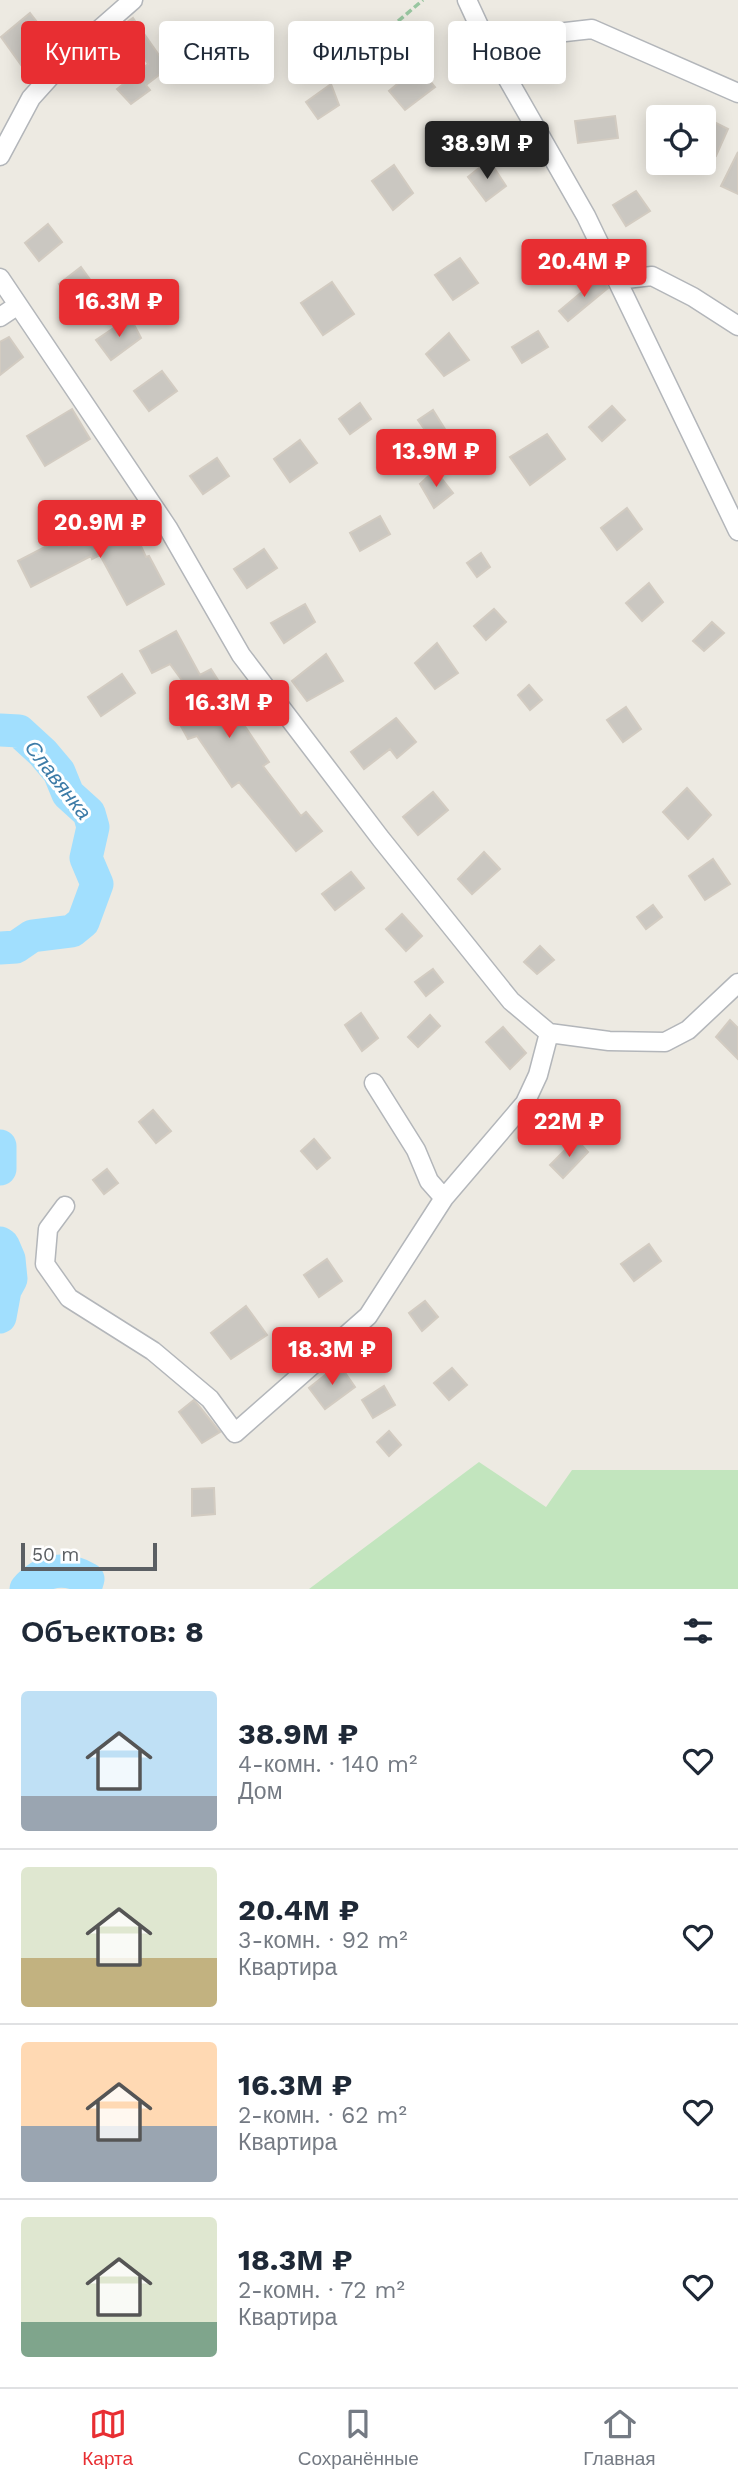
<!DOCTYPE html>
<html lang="ru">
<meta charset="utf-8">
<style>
:root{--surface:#fff;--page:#f2f2f3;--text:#1f2937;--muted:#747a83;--line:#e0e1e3;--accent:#e82e32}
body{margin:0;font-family:"Work Sans",sans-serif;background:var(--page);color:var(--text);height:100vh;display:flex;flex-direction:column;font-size:26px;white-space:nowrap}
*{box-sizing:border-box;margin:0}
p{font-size:23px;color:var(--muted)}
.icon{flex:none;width:38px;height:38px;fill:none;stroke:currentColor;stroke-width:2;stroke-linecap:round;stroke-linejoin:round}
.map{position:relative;height:1589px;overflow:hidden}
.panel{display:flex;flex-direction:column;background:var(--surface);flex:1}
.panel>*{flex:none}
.hud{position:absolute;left:21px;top:21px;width:696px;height:63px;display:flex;gap:14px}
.controls{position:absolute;left:646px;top:105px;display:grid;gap:14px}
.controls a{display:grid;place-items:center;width:70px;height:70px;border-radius:7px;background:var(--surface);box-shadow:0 4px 18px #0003;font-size:35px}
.scale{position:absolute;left:21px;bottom:18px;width:136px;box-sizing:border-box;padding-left:7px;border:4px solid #5b5f63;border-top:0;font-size:19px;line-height:24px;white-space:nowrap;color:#5b5f63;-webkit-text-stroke:5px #fff;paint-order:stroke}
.price{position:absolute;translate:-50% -60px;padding:0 16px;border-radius:7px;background:var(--accent);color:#fff;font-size:23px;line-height:46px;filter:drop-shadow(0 2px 4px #0008)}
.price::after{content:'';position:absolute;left:50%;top:42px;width:21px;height:16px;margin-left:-10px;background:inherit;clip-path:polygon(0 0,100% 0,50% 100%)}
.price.active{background:#222;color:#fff}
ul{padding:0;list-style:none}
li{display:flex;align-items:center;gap:21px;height:175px;padding:0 21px}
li+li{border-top:2px solid var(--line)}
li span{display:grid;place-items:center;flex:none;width:196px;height:140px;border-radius:7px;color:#555}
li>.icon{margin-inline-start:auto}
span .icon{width:84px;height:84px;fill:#fffc;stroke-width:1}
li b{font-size:30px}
h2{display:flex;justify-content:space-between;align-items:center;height:84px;padding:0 21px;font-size:30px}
.pill{padding:0 24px;border-radius:7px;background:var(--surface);box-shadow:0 4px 18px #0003;font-size:24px;line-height:63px}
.pill.active{background:var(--accent);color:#fff}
.menu{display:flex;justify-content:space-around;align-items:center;height:98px;border-top:2px solid var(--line);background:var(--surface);font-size:19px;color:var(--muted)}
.menu a{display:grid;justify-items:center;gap:4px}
.menu .active{color:var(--accent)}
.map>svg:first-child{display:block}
.green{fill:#c2e5be}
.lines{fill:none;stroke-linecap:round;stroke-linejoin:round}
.river{stroke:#a1dffe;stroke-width:33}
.building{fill:#cac7c1;stroke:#d2cbc1;stroke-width:2}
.minor-casing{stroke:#b3b6ba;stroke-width:21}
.path{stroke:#98c6a0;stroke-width:3.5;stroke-dasharray:7 3.5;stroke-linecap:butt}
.minor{stroke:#fff;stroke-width:18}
.labels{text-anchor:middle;stroke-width:6;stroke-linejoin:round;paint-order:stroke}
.water-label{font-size:21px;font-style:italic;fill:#3c7ba7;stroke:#fff}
</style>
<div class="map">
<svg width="738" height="1589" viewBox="0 0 738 1589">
<rect width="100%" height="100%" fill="#edeae2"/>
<path class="green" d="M479,1462L546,1507L572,1470H738V1589H309Z"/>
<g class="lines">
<path class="river" d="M0,730L19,731L43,753L59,772L68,794L89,813L93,827L86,858L97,884L83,922L72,931L32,936L16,947L0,948
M0,1146V1169
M0,1243L3,1245L9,1259L11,1279L5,1290L0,1317
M26,1589C43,1569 65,1566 88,1579L85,1589"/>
</g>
<path class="building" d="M30,13L56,46L24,69L1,37Z
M133,18L168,68L146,85L150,90L131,104L117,89L148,64L123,25Z
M418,67L435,87L405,110L389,91Z
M331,84L339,105L318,119L306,102Z
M615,116L618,138L578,143L575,121Z
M704,117L728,129L716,156L704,150Z
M738,152V194L721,186Z
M489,160L506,186L486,201L468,177Z
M394,165L413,193L393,210L372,181Z
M636,191L650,211L626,226L613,205Z
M48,224L62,242L39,261L25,243Z
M460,258L478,283L453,300L435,275Z
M81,267L99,292L74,306L59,284Z
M601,276L608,288L568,321L559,311Z
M332,282L354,314L323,335L301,303Z
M130,317L141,338L111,360L96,340Z
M538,331L548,347L522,363L512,347Z
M449,333L469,360L444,376L426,354Z
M9,337L23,357L0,375V342Z
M162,371L177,391L149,411L134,391Z
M360,403L371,419L350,434L339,419Z
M612,406L625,420L602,441L589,427Z
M72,409L90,439L45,466L27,436Z
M433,410L448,434L434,443L418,420Z
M547,434L565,459L530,485L510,457Z
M300,440L317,463L290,482L274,459Z
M217,458L229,476L203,494L190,476Z
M435,470L453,493L434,508L420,484Z
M627,508L642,529L617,550L601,528Z
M380,516L390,534L360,551L350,533Z
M128,518L146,557L149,556L164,584L127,605L100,555L92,559L91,556L31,587L18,561L64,537L69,546Z
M264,549L277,568L247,588L234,569Z
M481,553L490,567L477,577L467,563Z
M649,583L663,602L642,621L626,603Z
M305,604L315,622L284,643L271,623Z
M494,609L506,622L486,640L474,626Z
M712,622L724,633L704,651L693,641Z
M176,631L200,675L211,669L236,708L234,710L269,762L263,766L301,816L306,812L322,831L296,851L239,782L232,787L197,736L188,739L175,715L197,701L170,664L152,673L140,651Z
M437,643L458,673L435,689L415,663Z
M326,654L343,681L307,701L292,681Z
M122,674L135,693L101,716L88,697Z
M529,685L542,700L530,710L518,695Z
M626,707L641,729L623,742L607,720Z
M396,718L416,742L397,758L390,749L364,769L351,752Z
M687,788L711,815L688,839L663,812Z
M433,792L448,810L418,835L403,817Z
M484,852L500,869L472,894L458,879Z
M713,859L730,884L705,900L689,876Z
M351,872L364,888L335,910L322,894Z
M653,905L662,917L646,929L637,917Z
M402,914L422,936L406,951L386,929Z
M540,946L554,960L537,974L524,962Z
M433,969L443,982L426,996L415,982Z
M361,1013L378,1038L362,1051L345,1025Z
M430,1015L440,1026L418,1047L408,1037Z
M730,1020L738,1028V1059L716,1037Z
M503,1027L526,1053L510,1069L486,1042Z
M153,1110L171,1131L156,1143L139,1122Z
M314,1139L330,1158L317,1169L301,1151Z
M576,1139L588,1152L563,1178L550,1165Z
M107,1169L118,1183L104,1194L93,1180Z
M649,1244L661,1261L634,1281L621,1264Z
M327,1259L342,1281L319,1297L304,1275Z
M425,1301L438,1317L422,1331L409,1313Z
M246,1306L267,1335L231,1359L211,1333Z
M339,1364L355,1387L325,1409L309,1388Z
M452,1368L467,1385L449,1400L434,1383Z
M384,1386L395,1405L373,1418L362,1400Z
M194,1400L220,1432L202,1443L179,1412Z
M389,1431L401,1445L389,1456L377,1442Z
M214,1488L215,1514L192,1516V1489Z"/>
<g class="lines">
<g class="minor-casing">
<path id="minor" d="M467,0L486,41L586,216L738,531
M486,41L592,29L738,93
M0,156L31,98L68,57L133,0
M0,278L168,528L241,655L381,839L511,1001L549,1033L609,1041L665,1042L688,1030L738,983
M617,280L652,276L693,297L738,326
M0,317L18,305
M374,1083L416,1150L429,1181L444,1198
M65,1206L48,1229L45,1264L69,1298L153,1351L210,1399L235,1433L368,1316L444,1198L525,1103L538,1075L549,1033"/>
</g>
<path class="path" d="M358,55L423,0"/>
<use href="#minor" class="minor"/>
</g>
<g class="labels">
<g class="water-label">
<text transform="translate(58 780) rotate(52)" y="7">Славянка</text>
</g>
</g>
</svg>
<div class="controls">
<a><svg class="icon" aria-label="locate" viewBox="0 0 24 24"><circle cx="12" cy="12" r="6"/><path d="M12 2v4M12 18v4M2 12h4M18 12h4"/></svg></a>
</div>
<div class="scale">50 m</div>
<b class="price active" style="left:487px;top:181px">38.9M ₽</b>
<b class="price" style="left:584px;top:299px">20.4M ₽</b>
<b class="price" style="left:119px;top:339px">16.3M ₽</b>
<b class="price" style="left:436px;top:489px">13.9M ₽</b>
<b class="price" style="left:100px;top:560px">20.9M ₽</b>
<b class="price" style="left:229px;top:740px">16.3M ₽</b>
<b class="price" style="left:569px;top:1159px">22M ₽</b>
<b class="price" style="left:332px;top:1387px">18.3M ₽</b>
<div class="hud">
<a class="pill active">Купить</a>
<a class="pill">Снять</a>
<a class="pill">Фильтры</a>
<a class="pill">Новое</a>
</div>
</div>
<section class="panel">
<h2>Объектов: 8<svg class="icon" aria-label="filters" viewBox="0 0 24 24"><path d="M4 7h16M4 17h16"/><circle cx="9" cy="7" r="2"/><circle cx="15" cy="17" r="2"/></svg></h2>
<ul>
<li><span style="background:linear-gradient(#bfe0f5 75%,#9aa5b1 0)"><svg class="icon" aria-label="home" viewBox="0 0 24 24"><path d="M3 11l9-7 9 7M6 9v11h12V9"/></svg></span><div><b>38.9M ₽</b><p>4-комн. · 140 m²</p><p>Дом</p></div><svg class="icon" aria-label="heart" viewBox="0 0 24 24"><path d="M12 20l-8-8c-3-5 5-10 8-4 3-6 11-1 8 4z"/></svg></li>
<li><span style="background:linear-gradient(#dfe7d0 65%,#c2b280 0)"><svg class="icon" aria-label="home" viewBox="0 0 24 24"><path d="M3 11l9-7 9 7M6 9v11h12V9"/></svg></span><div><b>20.4M ₽</b><p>3-комн. · 92 m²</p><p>Квартира</p></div><svg class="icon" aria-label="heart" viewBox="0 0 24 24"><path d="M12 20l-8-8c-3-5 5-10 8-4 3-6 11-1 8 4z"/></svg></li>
<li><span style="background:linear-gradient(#ffd9b3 60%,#9aa5b1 0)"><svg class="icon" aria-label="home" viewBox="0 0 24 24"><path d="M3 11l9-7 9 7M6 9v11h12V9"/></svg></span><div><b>16.3M ₽</b><p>2-комн. · 62 m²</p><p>Квартира</p></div><svg class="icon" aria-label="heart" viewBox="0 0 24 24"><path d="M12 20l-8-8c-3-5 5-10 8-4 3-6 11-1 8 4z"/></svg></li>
<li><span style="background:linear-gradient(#dfe7d0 75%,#7fa58c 0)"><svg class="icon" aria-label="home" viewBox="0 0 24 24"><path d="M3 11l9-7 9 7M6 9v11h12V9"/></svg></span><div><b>18.3M ₽</b><p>2-комн. · 72 m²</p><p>Квартира</p></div><svg class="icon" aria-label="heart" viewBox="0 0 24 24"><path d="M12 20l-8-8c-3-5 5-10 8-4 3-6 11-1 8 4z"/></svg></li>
</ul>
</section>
<nav class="menu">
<a class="active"><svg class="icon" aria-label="map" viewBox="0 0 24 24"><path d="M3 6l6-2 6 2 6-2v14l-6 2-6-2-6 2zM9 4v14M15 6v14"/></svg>Карта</a>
<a><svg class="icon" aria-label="saved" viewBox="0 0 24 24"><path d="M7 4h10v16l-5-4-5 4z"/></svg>Сохранённые</a>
<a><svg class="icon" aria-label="home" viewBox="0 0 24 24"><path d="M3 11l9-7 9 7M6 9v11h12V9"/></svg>Главная</a>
</nav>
